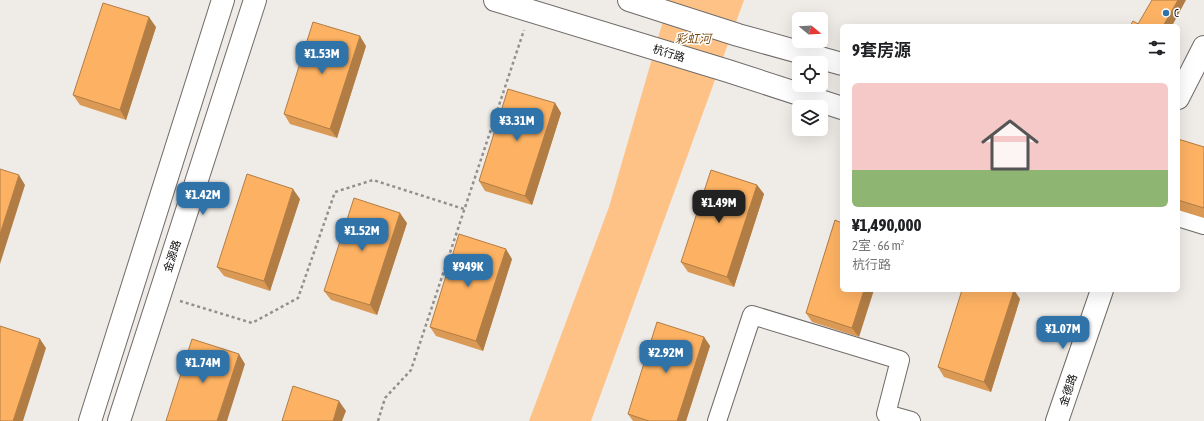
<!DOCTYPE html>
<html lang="zh">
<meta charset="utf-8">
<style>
:root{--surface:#fff;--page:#f2f2f2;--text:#202124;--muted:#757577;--line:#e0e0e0;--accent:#2f73a9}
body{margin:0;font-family:"Asap Condensed","Noto Sans SC",sans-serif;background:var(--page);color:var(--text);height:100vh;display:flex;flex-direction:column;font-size:15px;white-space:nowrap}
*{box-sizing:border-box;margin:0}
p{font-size:13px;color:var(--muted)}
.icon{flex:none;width:22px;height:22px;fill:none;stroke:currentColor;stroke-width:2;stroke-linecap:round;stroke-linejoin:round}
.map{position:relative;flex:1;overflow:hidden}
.side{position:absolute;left:840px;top:24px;width:340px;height:268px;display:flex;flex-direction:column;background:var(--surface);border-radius:6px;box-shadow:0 4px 16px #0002}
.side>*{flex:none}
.needle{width:26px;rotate:108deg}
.controls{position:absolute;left:792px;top:12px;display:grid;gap:8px}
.controls a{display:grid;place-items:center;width:36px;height:36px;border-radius:6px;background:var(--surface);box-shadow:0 4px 16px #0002;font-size:20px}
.price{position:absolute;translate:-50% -34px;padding:0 9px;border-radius:8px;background:var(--accent);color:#fff;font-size:13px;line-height:26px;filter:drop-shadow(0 1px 2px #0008)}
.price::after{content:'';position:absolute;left:50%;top:24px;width:12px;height:9px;margin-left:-6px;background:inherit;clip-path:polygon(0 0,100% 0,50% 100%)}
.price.selected{background:#222;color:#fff}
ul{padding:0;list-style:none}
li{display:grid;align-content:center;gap:8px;height:212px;padding:0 12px}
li+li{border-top:1px solid var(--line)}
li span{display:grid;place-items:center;height:124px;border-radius:6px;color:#555}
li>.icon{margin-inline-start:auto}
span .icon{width:72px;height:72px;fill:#fffc;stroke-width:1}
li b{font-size:17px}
h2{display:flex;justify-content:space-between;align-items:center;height:48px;padding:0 12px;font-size:17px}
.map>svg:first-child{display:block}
.water{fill:#ffc286}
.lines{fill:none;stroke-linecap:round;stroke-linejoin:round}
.street-casing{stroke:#6e6b68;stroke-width:20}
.secondary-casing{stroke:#6e6b68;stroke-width:24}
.path{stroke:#928f8c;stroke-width:2.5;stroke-dasharray:3 3;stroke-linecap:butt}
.street{stroke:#fff;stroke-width:18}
.secondary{stroke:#fff;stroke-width:22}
.wall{fill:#da9955}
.shaded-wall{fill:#b17d45}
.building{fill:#fdb263;stroke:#b17d45}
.poi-dot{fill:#2f73a9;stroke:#fff;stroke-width:1.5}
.labels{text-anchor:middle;stroke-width:3;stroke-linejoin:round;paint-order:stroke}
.poi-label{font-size:11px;fill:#0e0d0c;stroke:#fff;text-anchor:start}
.street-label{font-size:11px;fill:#0e0d0c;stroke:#fff}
.water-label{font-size:12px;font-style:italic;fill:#7a4a0e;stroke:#fff}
</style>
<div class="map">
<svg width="1204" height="421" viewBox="0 0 1204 421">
<rect width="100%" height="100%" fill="#efebe7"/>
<path class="water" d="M669,0H744L591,421H529L609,207Z"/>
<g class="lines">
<g class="street-casing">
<path id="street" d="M717,421L752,315L900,360L886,414L911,421"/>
</g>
<g class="secondary-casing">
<path id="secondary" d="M495,0L728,71L842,108
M629,0L738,35L842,64
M1178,98L1204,47
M1178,215L1204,223
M90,421L223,0
M119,421L255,0
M1057,421L1102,290"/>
</g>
<path class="path" d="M180,301L252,323L298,298L335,192L373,180L464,209
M378,421L385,398L411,370L524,30"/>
<use href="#street" class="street"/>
<use href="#secondary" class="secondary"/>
</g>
<path class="wall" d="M156,27L126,120L80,105L73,95Z
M366,46L337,138L290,124L284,114Z
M555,103L561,113L532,205L485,191L479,181Z
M1178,139L1204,147V218L1178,210Z
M757,185L764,194L734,287L688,272L681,262Z
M300,199L270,291L224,276L217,267Z
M835,220L859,337L812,322L806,313Z
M407,223L377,315L331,300L324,291Z
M512,259L483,351L436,336L430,327Z
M962,290H1014L1020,299L991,392L944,377L938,367Z
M704,337L710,346L686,421H633L628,414Z"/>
<path class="shaded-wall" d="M1178,0H1186L1172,26H1163Z
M149,17L156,27L126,120L120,110Z
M360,36L366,46L337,138L330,129Z
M555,103L561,113L532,205L525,196Z
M19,175L25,185L0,264V234Z
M757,185L764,194L734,287L727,277Z
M293,189L300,199L270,291L264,281Z
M400,213L407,223L377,315L370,305Z
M506,249L512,259L483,351L476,341Z
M864,290H874L859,337L852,328Z
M1014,290L1020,299L991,392L984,382Z
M704,337L710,346L686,421H677Z
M40,339L46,348L23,421H13Z
M239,354L245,364L227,421H217Z
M339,401L346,411L342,421H333Z"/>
<path class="building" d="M1152,0H1178L1163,26H1142L1138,24Z
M103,3L149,17L120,110L73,95Z
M1133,21L1142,26H1130Z
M313,22L360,36L330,129L284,114Z
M508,89L555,103L525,196L479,181Z
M1178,139L1204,147V208L1178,200Z
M0,169L19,175L0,234Z
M711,170L757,185L727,277L681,262Z
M247,174L293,189L264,281L217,267Z
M354,198L400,213L370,305L324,291Z
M835,220L842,223V290H864L852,328L806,313Z
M459,234L506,249L476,341L430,327Z
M962,290H1014L984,382L938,367Z
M657,322L704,337L677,421H649L628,414Z
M0,326L40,339L13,421H0Z
M192,339L239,354L217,421H166Z
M293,386L339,401L333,421H282Z"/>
<circle class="poi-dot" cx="1166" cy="13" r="4"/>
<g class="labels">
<g class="poi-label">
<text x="1174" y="17">C</text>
</g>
<g class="street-label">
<text transform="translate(669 53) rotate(17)" y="4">杭行路</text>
<text transform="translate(172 256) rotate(-72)" y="4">金源路</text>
<text transform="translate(1068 390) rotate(-71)" y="4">金德路</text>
</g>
<g class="water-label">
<text x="693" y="43">彩虹河</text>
</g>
</g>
</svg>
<div class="controls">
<a><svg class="needle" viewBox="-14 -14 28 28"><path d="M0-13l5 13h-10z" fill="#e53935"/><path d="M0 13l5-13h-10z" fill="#757577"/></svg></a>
<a><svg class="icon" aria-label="locate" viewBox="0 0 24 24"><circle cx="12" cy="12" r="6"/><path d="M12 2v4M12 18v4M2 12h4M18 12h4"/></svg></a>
<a><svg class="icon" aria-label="layers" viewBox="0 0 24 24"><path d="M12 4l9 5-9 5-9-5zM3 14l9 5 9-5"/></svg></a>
</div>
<b class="price" style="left:322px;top:75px">¥1.53M</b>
<b class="price" style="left:517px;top:142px">¥3.31M</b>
<b class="price" style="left:203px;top:216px">¥1.42M</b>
<b class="price selected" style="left:719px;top:224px">¥1.49M</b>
<b class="price" style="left:362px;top:252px">¥1.52M</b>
<b class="price" style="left:468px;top:288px">¥949K</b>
<b class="price" style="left:1063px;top:350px">¥1.07M</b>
<b class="price" style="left:666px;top:374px">¥2.92M</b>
<b class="price" style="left:203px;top:384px">¥1.74M</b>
<section class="side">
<h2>9套房源<svg class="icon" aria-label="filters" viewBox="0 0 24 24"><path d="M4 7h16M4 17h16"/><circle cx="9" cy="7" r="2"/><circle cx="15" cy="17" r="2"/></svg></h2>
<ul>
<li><span style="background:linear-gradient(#f6c9c9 70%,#8fb573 0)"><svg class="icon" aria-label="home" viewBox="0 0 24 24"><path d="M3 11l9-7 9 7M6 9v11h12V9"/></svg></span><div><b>¥1,490,000</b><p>2室 · 66 m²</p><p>杭行路</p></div></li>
</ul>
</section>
</div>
